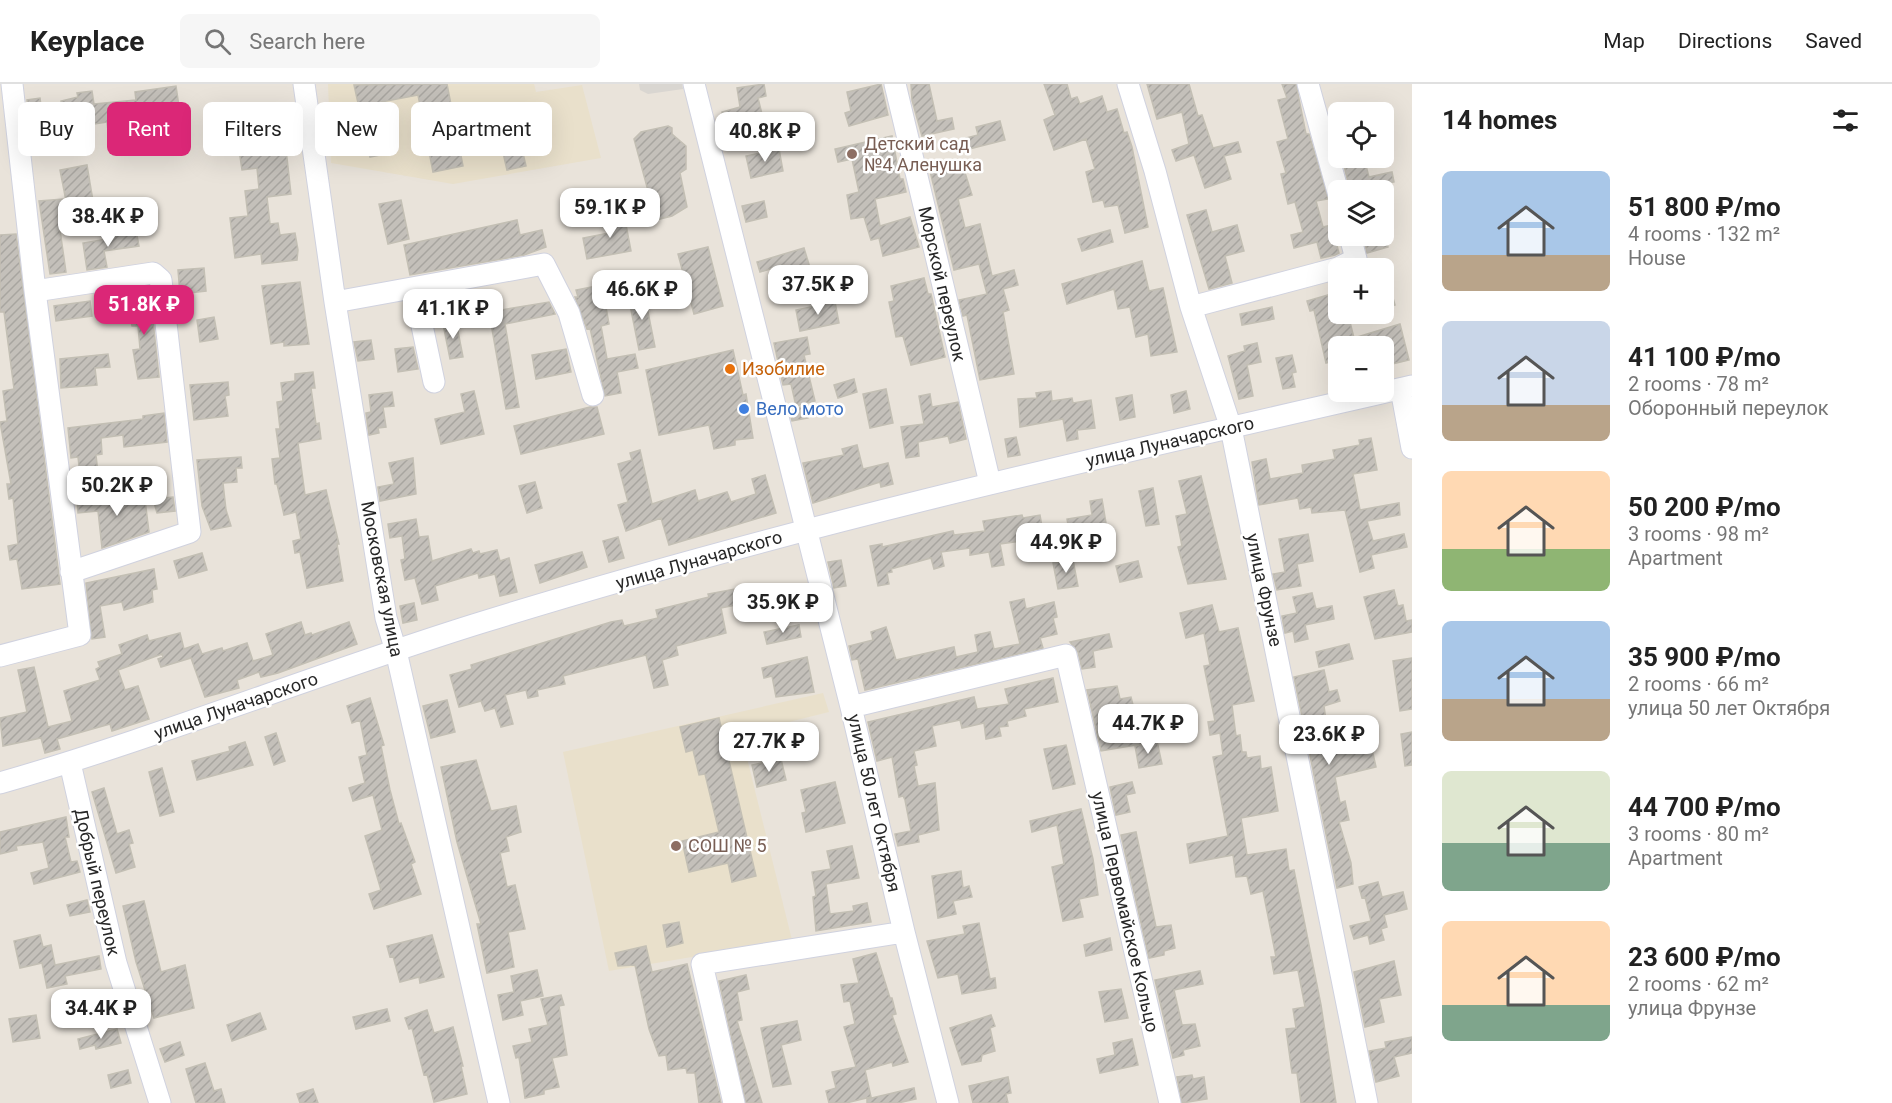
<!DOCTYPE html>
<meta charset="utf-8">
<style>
:root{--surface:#fff;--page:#f6f6f6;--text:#222;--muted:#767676;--line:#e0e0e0;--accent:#db2777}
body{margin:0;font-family:Roboto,sans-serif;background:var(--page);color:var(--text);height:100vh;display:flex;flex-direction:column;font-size:22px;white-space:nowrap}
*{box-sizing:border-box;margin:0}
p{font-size:20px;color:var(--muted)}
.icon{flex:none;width:33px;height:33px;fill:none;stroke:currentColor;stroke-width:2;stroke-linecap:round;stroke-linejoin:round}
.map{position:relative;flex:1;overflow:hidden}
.panel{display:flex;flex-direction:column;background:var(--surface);width:480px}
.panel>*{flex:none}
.top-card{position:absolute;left:18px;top:18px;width:570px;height:54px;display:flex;gap:12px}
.buttons{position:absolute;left:1328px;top:18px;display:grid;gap:12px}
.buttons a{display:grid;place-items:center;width:66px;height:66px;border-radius:9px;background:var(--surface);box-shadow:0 6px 24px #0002;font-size:30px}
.price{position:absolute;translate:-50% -51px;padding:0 14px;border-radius:12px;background:#fff;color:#222;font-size:20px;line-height:39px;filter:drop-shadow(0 2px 3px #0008)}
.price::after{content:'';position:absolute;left:50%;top:36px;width:18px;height:14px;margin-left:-9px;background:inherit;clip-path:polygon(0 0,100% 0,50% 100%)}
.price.active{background:var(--accent);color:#fff}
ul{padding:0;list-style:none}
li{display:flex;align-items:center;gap:18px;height:150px;padding:0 30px}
li span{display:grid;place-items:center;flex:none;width:168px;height:120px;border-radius:9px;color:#555}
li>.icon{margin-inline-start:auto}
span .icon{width:72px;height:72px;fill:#fffc;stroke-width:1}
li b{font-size:26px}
h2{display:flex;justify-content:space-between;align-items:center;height:72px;padding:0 30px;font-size:26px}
.chip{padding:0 21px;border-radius:9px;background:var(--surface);box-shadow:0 6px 24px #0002;font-size:21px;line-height:54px}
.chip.active{background:var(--accent);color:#fff}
header{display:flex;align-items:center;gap:36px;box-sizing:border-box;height:84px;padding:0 30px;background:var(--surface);border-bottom:2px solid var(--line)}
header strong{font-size:28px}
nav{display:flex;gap:33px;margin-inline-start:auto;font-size:21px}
.search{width:420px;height:54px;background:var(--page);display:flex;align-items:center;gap:15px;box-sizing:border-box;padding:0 21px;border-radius:9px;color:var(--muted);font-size:22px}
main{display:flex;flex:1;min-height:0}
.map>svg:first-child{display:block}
.education{fill:#e9e0cb}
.plaza{fill:#d9d6d1}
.building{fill:url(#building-hatch);stroke:#c3bfb4;stroke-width:1.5}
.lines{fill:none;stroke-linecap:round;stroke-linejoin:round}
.minor-casing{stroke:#d0d2df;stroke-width:23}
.minor{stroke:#fff;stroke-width:21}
.education-dot{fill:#8d6e63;stroke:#fff;stroke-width:2}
.food-dot{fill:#e8710a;stroke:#fff;stroke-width:2}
.shop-dot{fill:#3f7fe0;stroke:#fff;stroke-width:2}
.labels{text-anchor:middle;stroke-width:5;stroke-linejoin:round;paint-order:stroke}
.education-label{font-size:18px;fill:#785e54;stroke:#fff;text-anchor:start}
.street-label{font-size:18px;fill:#272727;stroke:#fff}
.food-label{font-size:18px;fill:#c56008;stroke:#fff;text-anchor:start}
.shop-label{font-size:18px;fill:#366cbe;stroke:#fff;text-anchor:start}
</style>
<header>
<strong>Keyplace</strong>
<div class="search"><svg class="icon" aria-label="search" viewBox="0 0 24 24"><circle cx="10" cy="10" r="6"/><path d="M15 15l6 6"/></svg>Search here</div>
<nav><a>Map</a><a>Directions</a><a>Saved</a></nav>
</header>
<main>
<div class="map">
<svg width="1412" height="1019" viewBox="0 0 1412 1019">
<defs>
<pattern id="building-hatch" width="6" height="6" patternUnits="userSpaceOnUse" patternTransform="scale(1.5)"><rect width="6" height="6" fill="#c4c0ba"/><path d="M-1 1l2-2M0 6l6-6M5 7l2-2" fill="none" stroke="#a8a5a0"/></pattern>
</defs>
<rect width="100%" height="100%" fill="#e9e3da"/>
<path class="education" d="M328,0H534L536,8L582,1L601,74L453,100L331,79Z
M823,609L829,628L741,650L792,856L609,887L563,668Z"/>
<path class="plaza" d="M639,0H682L683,5L648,10L640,6Z"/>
<path class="building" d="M447,0L463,82L433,88L418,11L381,18L390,69L370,73L354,1Z
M764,0L766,12L758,14L764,38L751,41L754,52L738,63L737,59L727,61L722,28L740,23L737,4Z
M881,0L888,31L849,42L845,29L851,27L847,8Z
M911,0H929L937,37L952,34L954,45L922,52L912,16Z
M1044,0H1067L1071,15L1077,13L1080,20L1102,12L1107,28L1117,25L1124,49L1127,48L1132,63L1148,143L1125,149L1118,121L1105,123L1103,116L1093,118L1086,88L1095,85L1086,55L1054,66L1044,36L1055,31Z
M1147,0H1189L1198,32L1202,31L1213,64L1238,58L1241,68L1224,72L1231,95L1205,104L1194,71L1176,77L1172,66L1189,60L1182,28L1157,35Z
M1282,0H1296L1306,50H1309L1328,115L1316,117L1323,143L1336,140L1338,148L1335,154L1339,169L1335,171L1321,174L1317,158L1294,164L1291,151L1303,148L1295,118L1288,120L1281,90L1286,89L1277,58L1288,55L1278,16L1287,14Z
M176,2L181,36L156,39L159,62L141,64L140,53L109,56L107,38L82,42L80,33L64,36L61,17L78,13L77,9L92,7L94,20L136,16L135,8Z
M40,14L44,44L30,46L27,16Z
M262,23L266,68L286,65L291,110L267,113L270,140L278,139L280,151L295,149L298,166L297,176L262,180L261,170L235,174L230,134L248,132L245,107L259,105L257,84L242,86L237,52L233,53L230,28Z
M1000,37L1005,56L969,65L966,54L978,51L976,43Z
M668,42L672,44V50L686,62V85L680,89L687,123L672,132L656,136L634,55L641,48Z
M892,52L900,95H903L906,108L875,115L880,142L910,133L919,163L883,172L879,154L871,156L864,133L851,135L847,111L859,108L852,75L838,78L835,65Z
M520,56L526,82L507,86L501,60Z
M779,65L783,87L751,94L746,72Z
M1342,74H1364L1369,93L1392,88L1394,98L1350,106Z
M962,79L972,111L958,115L965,144L980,140L992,192L1014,186L1018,201L1003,205L1009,226L1003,228L1014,290L980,296L967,231L963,232L959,216L987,210L979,180L954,186L930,87Z
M87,81L93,117L67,122L60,86Z
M63,115L64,131L58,132L66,188L50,190L39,117Z
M401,116L409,155L388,160L379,120Z
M764,117L767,133L746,138L742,122Z
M623,125L631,167L587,175L583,154L614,148L610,127Z
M1206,126L1212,148L1237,141L1244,167L1225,172L1232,199L1209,205L1187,131Z
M517,136L520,151L542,146L546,163L524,171L410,191L404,161Z
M136,146L139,162L104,167L107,183L87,186L83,159L113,154L112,150Z
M1110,146L1113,158L1082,167L1078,155Z
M16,150L60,500L22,505L17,475L10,476L8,462L18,460L13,414L9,415L7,400H11L0,338L7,337L3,307L14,305L4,228H0V151Z
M1385,150L1388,163L1367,169L1364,156Z
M708,163L723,222L694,230L678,170Z
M804,164L815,200L788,205L784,181L760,188L757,178Z
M1142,177L1149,207L1163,204L1177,268L1151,272L1148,250L1136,253L1130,223L1118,225L1114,205L1067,220L1062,200Z
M204,184L206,207L180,210L178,186Z
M1386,189L1395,221L1383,224V190Z
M924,194L928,210H931L945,273L911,281L903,252L896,253L889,218L894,217L891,202Z
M848,196L851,213L825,219L821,201Z
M300,198L309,260L284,262V258L271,260L262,202Z
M602,201L609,240L601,242L607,275L635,270L638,284L617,288L621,309L605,312L590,244L587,245L575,213H578L576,206Z
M644,208L655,263L639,266L628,211Z
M150,209L159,293L138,295L133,266L140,265L138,242H132L127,212Z
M1328,211L1331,221L1338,219V230H1348L1354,254L1400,240L1409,276L1392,280L1388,262H1338V276L1326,279L1314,226L1310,227L1307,217Z
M90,217L92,232L56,237L54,222Z
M549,218L555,230L505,240L519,323L506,325L489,228Z
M835,218L839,239L800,247L796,226Z
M1272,223L1274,235L1242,241L1240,230Z
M214,233L218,255L200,258L197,236Z
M456,237L463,273L450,275L443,240Z
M807,253L810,270L804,271L815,317L796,322L791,300L783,301L774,259Z
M371,256L374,275L358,277L354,258Z
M1257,259L1261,278L1247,281L1253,312L1239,315L1228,272L1245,267L1244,262Z
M413,263L418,285L398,288L395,265Z
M566,265L571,288L536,295L532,271Z
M733,266L743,311L746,310L753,354L735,356V361L714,365L709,341L659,351L646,286Z
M108,270L110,283L95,284L97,301L61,304L60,275Z
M1292,271L1296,288L1292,289L1295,303L1283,305L1276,274Z
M313,288L315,304H311L316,340L319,339L321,355L298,359L305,411L326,406L339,460H337L343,497L307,504L300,468L295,469L293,457L301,455L296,428L284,431L277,400H275L272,375L280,374L276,345H280L277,318L283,317L281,299L295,297V290Z
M854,295L857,308L838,314L834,301Z
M228,298L229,311L225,312L228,332L194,336L190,301Z
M886,305L893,339L870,344L863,310Z
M474,307L484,350L441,360L435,335L465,328L461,310Z
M1051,307L1052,317L1072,314L1073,319L1091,316L1095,344L1077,346L1078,355L1067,357L1063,335L1020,343L1018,315L1037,314L1036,309Z
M1186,307L1190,325L1174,329L1171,311Z
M392,308L394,322L383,323L386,343L378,344L379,349L369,351L366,329L371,328L369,311Z
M930,310L932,323L958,318L966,355L950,359L948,352L918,358L919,372L906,374L901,343L924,340L919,312Z
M1132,311L1135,333L1120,336L1116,314Z
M806,322L808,334L792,337L789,325Z
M590,323H597L604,350L521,370L514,342Z
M164,329L167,358L124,363L123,351L101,354L102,370L96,371L98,389L80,391L78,373L71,374L68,344L143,335V332Z
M1016,353L1020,371L1008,373L1005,355Z
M1371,354L1377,386L1353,390L1360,426L1399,419L1400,431L1367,437L1373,457L1404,450L1407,463L1371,471L1374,484L1360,488L1345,426L1312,429L1311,423L1300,425L1298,414L1259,421L1252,378L1266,375L1270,395L1303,389L1302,381L1335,375L1333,366L1360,361L1359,356Z
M857,361L863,385L888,379L893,400L881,403L880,398L813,419L803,379L844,371L842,365Z
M640,366L652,420L695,406L698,417L727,408L731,418L756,410L752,395L765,391L776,429L669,461L661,434L626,447L618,421L628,418L618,380L632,376L630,369Z
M241,373L242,384H236L237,398L223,399L226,426L231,442L211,446L202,422L197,376Z
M413,374L416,410L380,417L378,403L394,400L389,379Z
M1201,392L1226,495L1188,500L1178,463L1182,462L1176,432L1187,430L1179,397Z
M535,398L542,424L527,429L519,402Z
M1153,404L1159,440L1146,442L1139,407Z
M123,409L124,418L145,416L149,448L102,464L98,427L78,429L77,414Z
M173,413L175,427L157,429L153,415Z
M1102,415L1107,445L1092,447L1095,463L1073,467L1067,435L1092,431L1090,417Z
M1022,431L1023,434L1040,431L1044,454L1000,460L1004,481L992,483L989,468L970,471V464L941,468L944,482L934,485L931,474L891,485L892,488L887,489L889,500L878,502L870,462L882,460V463L953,447L954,451L985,447L983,437Z
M416,435L419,453L428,452L432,477L471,465L473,469L479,467L480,470L497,466L500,477L509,474L517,508L500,512L495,490L479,494L478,489L435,502L438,516L422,520L415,494L405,496L401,476L405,475L402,452L390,454L388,440Z
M1308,450L1313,477L1297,480L1301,502L1277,506L1273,490L1285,488L1279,455Z
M618,453L624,474L609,478L603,457Z
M582,468L587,483L540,499L535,481Z
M202,469L207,486L179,494L174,477Z
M841,476L846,502L834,504L828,478Z
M1073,476L1078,502L1058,505L1053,479Z
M1138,477L1142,493L1120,498L1116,482Z
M154,485L157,505L152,506L153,518L124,526L122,518L100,522L105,553L92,555L86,499Z
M767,501L772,521L762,523L760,516L721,524L726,549L676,562L678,571L662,576L668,601L654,604L646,571L563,592L565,600L537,606L538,612L528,614L526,606L505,611L513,640L501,643L495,624L485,627L481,617L459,623L450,591L472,585L471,581L611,538L622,536L624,542L658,534L656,526L709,513L708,510L740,504L741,508Z
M1394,506L1398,522L1403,521L1406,537L1412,536V548L1375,555L1364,513Z
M1312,509L1316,525L1332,522L1334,535L1305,541L1308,555L1295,558L1293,547L1285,549L1282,532L1297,529L1293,513Z
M1024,515L1026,525L1054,518L1057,533L1053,534L1057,550L1040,554L1043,564L865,606L858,575L852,576L849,562L873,556L871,548L886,543L896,576L954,563L956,573L978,568L975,551L990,548L994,565L1020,560L1010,518Z
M414,519L417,536L403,539L400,522Z
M1212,521L1219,548L1238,544L1254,617L1232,621L1236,652L1240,651L1242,668H1246L1247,674L1260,672L1261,685L1271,683L1278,727L1241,734L1247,771L1286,765L1289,787L1294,786L1321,921L1336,1019H1301L1297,989H1292L1286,945L1296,944L1293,925L1305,923L1298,886L1274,890L1271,873H1276L1263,807L1251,810L1247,792L1236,793L1233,771L1190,779L1187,760L1228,752L1213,673L1223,671L1220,649L1210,651L1208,638L1215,637L1204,582L1210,581L1204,549L1186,554L1180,529Z
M301,538L305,551L311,549L312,551L349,538L357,560L278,589L261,593L259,588L237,596L239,604L205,613L191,574L161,583L158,575L163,573L162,570L118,586L125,606L138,602L149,635L112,647L110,640L57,655L60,665L45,669L41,654L3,662L0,634L27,628L18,586L34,583L48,643L72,637L64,607L100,596L96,585L100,583L98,578L122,570L119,561L147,551L149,557L180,549L184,565L198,560L202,570L222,564L223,567L247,559L253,577L273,571L266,550Z
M799,541L801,553L767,560L764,548Z
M1109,550L1112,563L1093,567L1095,583L1082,585L1078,568L1070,558Z
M1349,560L1353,575L1319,583L1316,568Z
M807,573L814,608L776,613L772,592L764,594L762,584Z
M1412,574V625L1400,627L1393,577Z
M1324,586L1329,608L1337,606L1340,617L1324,622L1329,657L1348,653L1350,670L1372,665L1376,683L1335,693L1340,719L1345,717L1349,736L1339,738L1351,779L1353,800L1337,804L1294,593Z
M1053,594L1058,618L1024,625L1026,632L1007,637L1008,642L999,643L1001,652L986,655L984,639L962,644L960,636L932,642L936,662L914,667L917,681L914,682L918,702L935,699L939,746L918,751L919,758L898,762L895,750L911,747L905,716L903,712L899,713L892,673L877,677L868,638L974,613L977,625L1009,620L1005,605Z
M1117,602L1120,615L1131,613L1143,660L1101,667L1087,606Z
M370,614L384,661L381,662L390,706L399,740L401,739L415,778L411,780L421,810L374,825L369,810L381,806L365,752L382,746L373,711L353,717L349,704L365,699L359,673L367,671L360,636L352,639L347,622Z
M447,616L455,648L431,654L423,622Z
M719,634L756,792L732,798L728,779L689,788L682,757L719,748L705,690L699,691L693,666L686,668L680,643Z
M1412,648V681L1405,682L1401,650Z
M276,649L285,677L274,681L265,653Z
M1157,657L1162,680L1139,684L1135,662Z
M245,658L253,681L197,696L192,677L230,667L229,663Z
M1066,661L1075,700L1053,705L1044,665Z
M781,675L786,696L757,703L752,681Z
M476,676L491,727L516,722L521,748L506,753L509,767L500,769L507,803L515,801L525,845L508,848L514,883L487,889L477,840H481L457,758L441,683Z
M162,684L174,728L160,732L149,688Z
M835,698L845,739L806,748L802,729L806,728L801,706Z
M1132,698L1135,709L1126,711L1130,728L1116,731L1110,703Z
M104,704L117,750L129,746L133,759L129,760L135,783L116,789L92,708Z
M1081,725L1093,775L1098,811L1079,815L1083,833L1063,837L1052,783L1064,780L1057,741L1032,748L1030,737Z
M66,733L69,753H65L71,778L77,777L80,788L34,800L31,789L49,784L43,758L16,762L17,766L0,770V748Z
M1136,748L1156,843L1171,841L1175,864L1164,867V871L1149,874L1121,751Z
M852,762L859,794L826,800L830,830L854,827L853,822L867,819L871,838L816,847L813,813L816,812L812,788L831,785L827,767Z
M961,787L963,804L969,802L972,813L953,817L956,830L938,834L932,792Z
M1378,798L1382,813L1403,808L1407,825L1384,831L1387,843L1381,845L1384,856L1370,860L1368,851L1354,855L1350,842L1371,837L1365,813L1362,814L1359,803Z
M87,816L90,828L70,832L67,821Z
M144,817L161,888L185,881L194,924L154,934L136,878L123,822Z
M679,838L683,859L667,863L663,841Z
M979,839L990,895L995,894L996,904L962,910L958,890L938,894L927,857L965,850L963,842Z
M40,851L43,863L51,861L55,881L99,872L101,885L65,892L67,900L47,904L42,879L20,884L14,857Z
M432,851L444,893L420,899L419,893L400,898L393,872L390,873L387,862Z
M1110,854L1112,866L1086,872L1084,861Z
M646,862L652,888L687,880L721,1019H699L695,989H687L686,984L668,986L666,971L659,972L649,945L635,881L618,882L615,869Z
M876,869L890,914H892L896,930L892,931L908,978L893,982L892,978L865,986L871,1013L846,1019H829L826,1007L836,1004L832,988L856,983L844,943L855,940L850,917L844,918L841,901L859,899L853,875Z
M1394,877L1401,911L1379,915L1384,938L1365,943L1354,888Z
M537,886L543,912L520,917L523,931L503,936L498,911L514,908L511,892Z
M1200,887L1203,900L1174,906L1182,941L1195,940L1200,962L1183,966L1184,971L1173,974L1155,896Z
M746,891L749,905L737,908L742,936L737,937L762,1019H746L719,897Z
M1121,905L1128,934L1105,938L1099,908Z
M561,911L564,921L559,922L567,971L552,974L559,1003L544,1006V1010L525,1014L519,973L516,974L513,962L532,958L529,945L548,941L541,915Z
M387,925L390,937L356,945L353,933Z
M427,926L434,949L453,943L463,982H461L467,1010L434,1018L427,990L424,991L412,944L409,945L405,934Z
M260,929L266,945L232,957L227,941Z
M36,931L40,954L13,958L9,935Z
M991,931L995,942L990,944L995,967L982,971L981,977L962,981L950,944Z
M797,937L801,956L781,961L791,1000L773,1003L761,944Z
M117,945L121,959L96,965L95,961L80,965L78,955Z
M1412,953V969L1394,973L1399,992L1376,998L1369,967L1386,964L1385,958Z
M1132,955L1138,981L1100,989L1097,975L1115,971L1113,959Z
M180,958L184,971L165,978L160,965Z
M205,979L214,1007L221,1005L225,1019H196L186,985Z
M128,986L131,999L111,1004L108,991Z
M1192,991L1193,995L1204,993L1207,1015L1182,1019L1177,993Z
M1008,993L1011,1009L1006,1010L1008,1019H973L969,1002Z
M914,1004L916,1015L898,1019H867V1015Z
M313,1005L318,1019H300L297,1010Z"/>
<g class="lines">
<g class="minor-casing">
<path id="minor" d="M304,0L335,218L386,534L396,567L499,1019
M694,0L851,623L904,848L948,1019
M895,0L990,399
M1128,0L1155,87L1191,223L1231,344L1367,1019
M1308,0L1338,108
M414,204L434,298
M35,207L153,189L161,196L190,448L71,488
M335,218L544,180L569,229L593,311
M1191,223L1338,184L1356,175L1350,152
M1401,305L1412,364
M0,572L80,551L35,207L12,0
M851,623L1066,571L1170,1019
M70,679L116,879L160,1019
M0,699C163,652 321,588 483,538C788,443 1100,373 1412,302
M734,1019L702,880L904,848"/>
</g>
<use href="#minor" class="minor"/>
</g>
<g class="education-dot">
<circle cx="852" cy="70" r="6"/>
<circle cx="676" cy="762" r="6"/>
</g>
<circle class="food-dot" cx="730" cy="285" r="6"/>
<circle class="shop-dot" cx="744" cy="325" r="6"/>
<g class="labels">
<g class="education-label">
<text x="864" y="66">Детский сад<tspan x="864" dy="21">№4 Аленушка</tspan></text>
<text x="688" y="768">СОШ № 5</text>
</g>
<g class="street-label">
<text transform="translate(942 200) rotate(77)" y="6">Морской переулок</text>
<text transform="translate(1170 358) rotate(-13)" y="6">улица Луначарского</text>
<text transform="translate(699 476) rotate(-16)" y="6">улица Луначарского</text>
<text transform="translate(382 495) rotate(79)" y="6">Московская улица</text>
<text transform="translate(1264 506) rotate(78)" y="6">улица Фрунзе</text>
<text transform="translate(236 622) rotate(-19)" y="6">улица Луначарского</text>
<text transform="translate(874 719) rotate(77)" y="6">улица 50 лет Октября</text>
<text transform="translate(97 798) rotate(77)" y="6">Добрый переулок</text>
<text transform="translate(1125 828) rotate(77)" y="6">улица Первомайское Кольцо</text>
</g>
<g class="food-label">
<text x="742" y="291">Изобилие</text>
</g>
<g class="shop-label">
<text x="756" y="331">Вело мото</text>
</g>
</g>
</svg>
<div class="buttons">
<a><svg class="icon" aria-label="locate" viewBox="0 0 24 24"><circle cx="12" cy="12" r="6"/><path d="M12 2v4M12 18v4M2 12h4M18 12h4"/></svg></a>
<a><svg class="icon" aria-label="layers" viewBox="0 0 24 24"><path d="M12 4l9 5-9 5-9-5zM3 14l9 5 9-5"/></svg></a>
<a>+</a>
<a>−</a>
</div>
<b class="price" style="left:765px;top:79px">40.8K ₽</b>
<b class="price" style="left:610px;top:155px">59.1K ₽</b>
<b class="price" style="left:108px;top:164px">38.4K ₽</b>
<b class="price" style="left:818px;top:232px">37.5K ₽</b>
<b class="price" style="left:642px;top:237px">46.6K ₽</b>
<b class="price active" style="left:144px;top:252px">51.8K ₽</b>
<b class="price" style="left:453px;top:256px">41.1K ₽</b>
<b class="price" style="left:117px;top:433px">50.2K ₽</b>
<b class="price" style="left:1066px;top:490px">44.9K ₽</b>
<b class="price" style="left:783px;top:550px">35.9K ₽</b>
<b class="price" style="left:1148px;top:671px">44.7K ₽</b>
<b class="price" style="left:1329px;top:682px">23.6K ₽</b>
<b class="price" style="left:769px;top:689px">27.7K ₽</b>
<b class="price" style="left:101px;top:956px">34.4K ₽</b>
<div class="top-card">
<a class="chip">Buy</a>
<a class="chip active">Rent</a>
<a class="chip">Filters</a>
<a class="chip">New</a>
<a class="chip">Apartment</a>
</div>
</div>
<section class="panel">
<h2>14 homes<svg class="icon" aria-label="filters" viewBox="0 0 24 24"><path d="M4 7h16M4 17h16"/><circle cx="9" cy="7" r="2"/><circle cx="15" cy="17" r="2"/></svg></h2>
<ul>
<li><span style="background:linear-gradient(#a9c7e8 70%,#b9a48a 0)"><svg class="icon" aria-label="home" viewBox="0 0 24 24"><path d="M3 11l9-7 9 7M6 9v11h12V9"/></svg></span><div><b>51 800 ₽/mo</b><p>4 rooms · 132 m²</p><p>House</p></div></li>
<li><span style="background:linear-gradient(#c9d6e8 70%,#b9a48a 0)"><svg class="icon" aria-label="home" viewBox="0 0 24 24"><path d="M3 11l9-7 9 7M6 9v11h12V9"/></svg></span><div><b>41 100 ₽/mo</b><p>2 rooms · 78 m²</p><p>Оборонный переулок</p></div></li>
<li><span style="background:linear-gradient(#ffd9b3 65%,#8fb573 0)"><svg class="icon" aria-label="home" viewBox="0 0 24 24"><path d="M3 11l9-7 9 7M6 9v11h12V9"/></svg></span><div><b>50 200 ₽/mo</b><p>3 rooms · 98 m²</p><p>Apartment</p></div></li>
<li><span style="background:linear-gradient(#a9c7e8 65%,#b9a48a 0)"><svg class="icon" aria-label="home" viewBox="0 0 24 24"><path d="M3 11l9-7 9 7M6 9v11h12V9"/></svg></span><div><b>35 900 ₽/mo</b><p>2 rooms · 66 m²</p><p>улица 50 лет Октября</p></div></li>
<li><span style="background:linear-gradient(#dfe7d0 60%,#7fa58c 0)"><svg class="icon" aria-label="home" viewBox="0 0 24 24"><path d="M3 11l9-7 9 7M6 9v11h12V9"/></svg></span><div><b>44 700 ₽/mo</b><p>3 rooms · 80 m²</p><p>Apartment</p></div></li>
<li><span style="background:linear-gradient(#ffd9b3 70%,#7fa58c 0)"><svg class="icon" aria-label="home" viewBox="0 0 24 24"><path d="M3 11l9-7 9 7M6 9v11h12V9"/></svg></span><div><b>23 600 ₽/mo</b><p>2 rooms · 62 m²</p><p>улица Фрунзе</p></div></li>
</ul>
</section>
</main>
